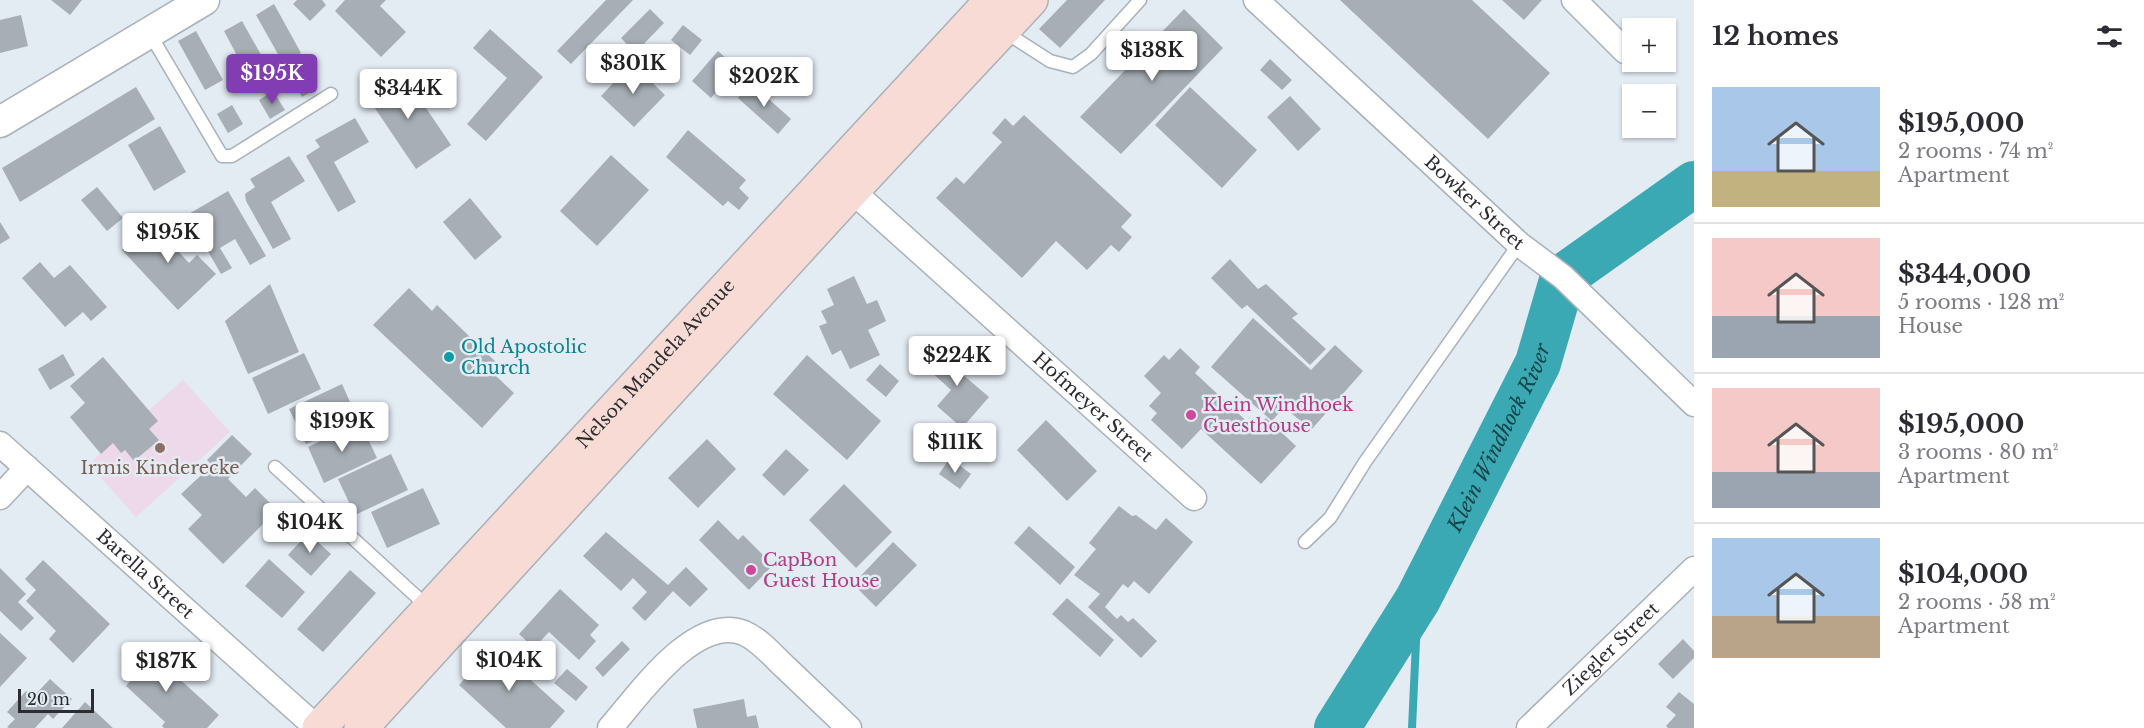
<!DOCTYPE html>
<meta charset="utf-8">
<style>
:root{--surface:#fff;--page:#f2f2f3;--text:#2b2b33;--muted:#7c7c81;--line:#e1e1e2;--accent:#813db1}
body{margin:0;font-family:"Libre Baskerville",serif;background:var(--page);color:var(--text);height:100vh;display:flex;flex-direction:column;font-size:22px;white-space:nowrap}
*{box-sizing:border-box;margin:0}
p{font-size:20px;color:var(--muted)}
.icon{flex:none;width:33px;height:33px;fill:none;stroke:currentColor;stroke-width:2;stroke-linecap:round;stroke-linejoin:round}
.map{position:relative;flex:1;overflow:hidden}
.details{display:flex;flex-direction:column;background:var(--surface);width:450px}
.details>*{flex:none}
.tools{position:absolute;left:1622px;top:18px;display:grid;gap:12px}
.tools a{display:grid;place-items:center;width:54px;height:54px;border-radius:0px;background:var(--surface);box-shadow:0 2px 4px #0004;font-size:30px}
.scale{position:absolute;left:18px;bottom:15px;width:76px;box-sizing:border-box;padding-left:6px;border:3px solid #2b2d30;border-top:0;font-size:16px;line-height:21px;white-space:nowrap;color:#2b2d30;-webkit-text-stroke:4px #e3ebf3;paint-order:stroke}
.price{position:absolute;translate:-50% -51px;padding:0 14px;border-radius:6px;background:#fff;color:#222;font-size:20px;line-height:39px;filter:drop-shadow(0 2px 3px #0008)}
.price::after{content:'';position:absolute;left:50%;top:36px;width:18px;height:14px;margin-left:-9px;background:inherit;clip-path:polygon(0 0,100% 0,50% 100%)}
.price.current{background:var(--accent);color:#fff}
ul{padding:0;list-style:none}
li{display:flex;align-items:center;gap:18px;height:150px;padding:0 18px}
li+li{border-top:2px solid var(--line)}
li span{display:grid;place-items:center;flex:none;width:168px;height:120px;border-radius:0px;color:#555}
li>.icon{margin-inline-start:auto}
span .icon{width:72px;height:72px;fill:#fffc;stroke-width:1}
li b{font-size:26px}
h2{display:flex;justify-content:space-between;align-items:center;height:72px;padding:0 18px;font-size:26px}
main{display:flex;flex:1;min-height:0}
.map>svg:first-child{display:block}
.education{fill:#edd9e9}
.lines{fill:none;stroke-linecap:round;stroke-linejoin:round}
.stream{stroke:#3ba9b4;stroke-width:8}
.river{stroke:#3ba9b4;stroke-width:46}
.building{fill:#a7aeb5}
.service-casing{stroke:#aab1b9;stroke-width:15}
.minor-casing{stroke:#aab1b9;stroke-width:27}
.tertiary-casing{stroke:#aab1b9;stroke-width:33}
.secondary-casing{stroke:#aab1b9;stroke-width:36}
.service{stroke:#fff;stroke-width:12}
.minor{stroke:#fff;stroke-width:24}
.tertiary{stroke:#fff;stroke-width:30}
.secondary{stroke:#f8dbd4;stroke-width:33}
.culture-dot{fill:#0f9aa8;stroke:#e3ebf3;stroke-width:2}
.hotel-dot{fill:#d1479c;stroke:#e3ebf3;stroke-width:2}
.education-dot{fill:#8d6e63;stroke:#e3ebf3;stroke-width:2}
.labels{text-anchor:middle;stroke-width:5;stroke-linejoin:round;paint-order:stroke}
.street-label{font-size:18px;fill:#2b2d30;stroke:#e3ebf3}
.culture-label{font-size:18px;fill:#0d838f;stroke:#e3ebf3;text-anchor:start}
.hotel-label{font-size:18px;fill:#b23c85;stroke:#e3ebf3;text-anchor:start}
.education-label{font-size:18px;fill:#785e54;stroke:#e3ebf3}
.water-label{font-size:20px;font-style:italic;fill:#15464a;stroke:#e3ebf3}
</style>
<main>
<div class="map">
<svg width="1694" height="728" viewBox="0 0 1694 728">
<rect width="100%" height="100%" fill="#e3ebf3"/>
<path class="education" d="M183,380L230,432L136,517L89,464Z"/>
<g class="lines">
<path class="stream" d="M1412,728L1418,599"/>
<path class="river" id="s1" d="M1337,728L1418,599L1538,363L1563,277L1694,184"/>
</g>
<path class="building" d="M51,0H82L70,15Z
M297,0H322L326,5L310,21L293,4Z
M345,0H386L380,6L406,32L381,57L335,11Z
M606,0H633L571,64L557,51Z
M1067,0H1105L1060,48L1039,29Z
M1340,0H1472L1550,73L1488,139Z
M1502,0H1542L1524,20Z
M274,4L301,53L283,63L256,15Z
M650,9L664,23L635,53L621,38Z
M1184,9L1223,48L1121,154L1080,117Z
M21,15L28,46L0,53V20Z
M242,21L269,69L250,80L224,31Z
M683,25L702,40L690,55L671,40Z
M490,29L543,77L486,141L467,124L507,78L473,48Z
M196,31L223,80L205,90L178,41Z
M718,51L737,68L711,98L692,81Z
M1270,59L1292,80L1282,90L1260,70Z
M632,63L665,95L634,127L601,96Z
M306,70L317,88L302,97L292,78Z
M401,71L451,145L416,169L366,95Z
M751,83L791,119L778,134L738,98Z
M136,87L155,119L20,202L2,168Z
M1190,87L1257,150L1222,188L1155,125Z
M273,91L285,110L270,119L259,100Z
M1290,96L1321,129L1298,151L1267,117Z
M232,105L243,124L228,133L217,114Z
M1024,115L1132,215L1121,227L1132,237L1119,252L1111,245L1087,270L1056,241L1022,278L936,198L956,177L964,184L1002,142L992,133L1005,118L1013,126Z
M355,118L369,142L334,162L356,202L338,212L306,156L320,147L315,140Z
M160,126L186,172L154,191L128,145Z
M688,130L746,180L739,188L749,198L739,210L728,201L723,206L666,157Z
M611,155L649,190L597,246L560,211Z
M289,156L305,181L271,202L291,239L273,249L246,201L245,194L255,187L250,179Z
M97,187L123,218L107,231L81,200Z
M228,191L266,256L250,265L235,239L220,248L232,268L221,274L187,215Z
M470,198L502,237L475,260L443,222Z
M159,215L177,234L169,241L189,263L197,255L216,274L178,310L122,250Z
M0,222L10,238L0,244Z
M1230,259L1258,289L1266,284L1298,314L1292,318L1326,349L1310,365L1247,305L1242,309L1211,278Z
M40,262L54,278L70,265L107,307L91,321L83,312L65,327L22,278Z
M854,276L867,304L877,300L886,321L868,330L880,355L850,369L841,350L832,355L819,326L827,323L821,311L834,305L827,289Z
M270,284L299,352L248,374L225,321Z
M409,288L432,311L437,305L502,368L495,375L514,393L482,428L373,325Z
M1253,318L1311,370L1335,345L1363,371L1311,430L1284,407L1272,421L1211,367Z
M949,344L971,363L962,374L989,397L962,428L937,406L951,390L928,369Z
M1180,348L1200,367L1195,373L1255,429L1266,418L1296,446L1261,484L1201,429L1182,449L1151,420L1157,413L1149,406L1161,393L1144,376L1164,355L1169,360Z
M304,353L321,389L268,414L252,378Z
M63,354L75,375L50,390L38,369Z
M807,355L881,421L847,460L773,394Z
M103,357L158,421L149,429L159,440L134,461L125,450L121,453L113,443L101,454L70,417L85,403L70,386Z
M880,364L899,381L886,397L866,380Z
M342,384L358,420L306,444L289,409Z
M1046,420L1097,471L1067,501L1017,450Z
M360,422L377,458L324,483L308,447Z
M232,435L252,454L228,479L246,497L255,488L277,510L223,564L188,529L202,515L181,494L212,465L207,460Z
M707,439L736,469L698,508L668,478Z
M786,449L809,470L784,496L762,475Z
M391,454L408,490L355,515L338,479Z
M950,458L971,474L960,489L939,474Z
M844,484L892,532L856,568L809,520Z
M423,488L440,524L387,548L371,512Z
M1119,506L1132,516L1136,515L1156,530L1166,518L1193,542L1149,594L1134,581L1128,588L1123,584L1105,607L1117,619L1121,615L1128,622L1133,618L1157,641L1141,658L1088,607L1100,594L1074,575L1096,549L1089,543Z
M718,520L738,540L743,535L773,565L749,590L699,540Z
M1029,526L1075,567L1060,585L1014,543Z
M606,532L668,585L686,567L708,589L690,607L673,591L645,621L632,608L647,592L633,578L621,591L583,556Z
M308,533L331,554L311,576L288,555Z
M893,542L917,565L876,607L853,584Z
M269,559L305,592L282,618L245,586Z
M43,560L110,624L73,663L49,639L56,631L26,601L36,590L25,579Z
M0,568L26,594L18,602L34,618L21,631L0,611Z
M350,570L376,593L323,652L297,629Z
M560,589L599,625L590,635L596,641L579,660L549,632L534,648L519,634Z
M1067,598L1114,640L1100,657L1052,614Z
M0,633L27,658L0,687Z
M1683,639L1694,651V658L1673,679L1658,664Z
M488,641L565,711L550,728H506L459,685L476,666L471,660Z
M622,641L630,649L603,677L595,668Z
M141,644L219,715L207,728H164L162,726L165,722L126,686L133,678L121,667Z
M567,669L588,687L576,701L554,683Z
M50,679L72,699L53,719L48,714L35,728H9L7,727L15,719L7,712L26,691L33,697Z
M1679,692L1694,704V728H1668L1666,726L1676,715L1666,707Z
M744,699L747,717L756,715L759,728H697L693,709Z
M85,702L113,728H62Z"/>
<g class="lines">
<g class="service-casing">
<path id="service" d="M1005,32L1050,61L1073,67L1091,54L1140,0
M150,34L222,156H232L331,94
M275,467L429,608
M1305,542L1330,518L1365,462L1519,244"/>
</g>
<g class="minor-casing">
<g id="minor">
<path id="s2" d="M1256,0L1519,244L1563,277L1694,404"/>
<path d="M1574,0L1625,51"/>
<path id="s3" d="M840,180L1194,498"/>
<path id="s4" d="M0,444L317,728"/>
<path d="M0,497L27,468"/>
<path d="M610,728C638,696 695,613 744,633C760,640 773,656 786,668C807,688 828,708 849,728"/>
<path id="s5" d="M1529,728L1694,569"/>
</g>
</g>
<g class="tertiary-casing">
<path id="tertiary" d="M0,122L204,0"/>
</g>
<g class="secondary-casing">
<g id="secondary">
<path id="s6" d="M319,728L992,0"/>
<path d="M361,728L852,191L1031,0"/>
</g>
</g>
<use href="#service" class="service"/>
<use href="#minor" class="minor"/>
<use href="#tertiary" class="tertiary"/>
<use href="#secondary" class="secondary"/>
</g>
<circle class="culture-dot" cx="449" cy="357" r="6"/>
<g class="hotel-dot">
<circle cx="1191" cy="415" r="6"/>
<circle cx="751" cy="570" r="6"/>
</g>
<circle class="education-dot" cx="160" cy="448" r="6"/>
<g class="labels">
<g class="street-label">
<text dy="6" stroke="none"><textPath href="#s2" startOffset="298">Bowker Street</textPath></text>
<text dy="6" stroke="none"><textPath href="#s6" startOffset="496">Nelson Mandela Avenue</textPath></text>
<text dy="6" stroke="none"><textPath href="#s3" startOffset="340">Hofmeyer Street</textPath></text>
<text dy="6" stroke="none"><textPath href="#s4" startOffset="195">Barella Street</textPath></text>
<text dy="6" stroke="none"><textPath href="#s5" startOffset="114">Ziegler Street</textPath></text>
</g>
<g class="culture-label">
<text x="461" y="353">Old Apostolic<tspan x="461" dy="21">Church</tspan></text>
</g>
<g class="hotel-label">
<text x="1203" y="411">Klein Windhoek<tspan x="1203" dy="21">Guesthouse</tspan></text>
<text x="763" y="566">CapBon<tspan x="763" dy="21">Guest House</tspan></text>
</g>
<g class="education-label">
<text x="160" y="474">Irmis Kinderecke</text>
</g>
<g class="water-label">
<text dy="7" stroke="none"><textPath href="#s1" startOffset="333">Klein Windhoek River</textPath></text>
</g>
</g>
</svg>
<div class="tools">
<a>+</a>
<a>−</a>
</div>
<div class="scale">20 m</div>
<b class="price" style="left:1152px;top:82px">$138K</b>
<b class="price" style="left:633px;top:95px">$301K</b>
<b class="price current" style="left:272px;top:105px">$195K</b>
<b class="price" style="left:764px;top:108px">$202K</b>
<b class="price" style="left:408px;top:120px">$344K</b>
<b class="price" style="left:168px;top:264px">$195K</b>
<b class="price" style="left:957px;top:387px">$224K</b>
<b class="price" style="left:342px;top:453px">$199K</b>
<b class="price" style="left:955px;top:474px">$111K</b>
<b class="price" style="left:310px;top:554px">$104K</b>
<b class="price" style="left:509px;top:692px">$104K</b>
<b class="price" style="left:166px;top:693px">$187K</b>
</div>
<section class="details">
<h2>12 homes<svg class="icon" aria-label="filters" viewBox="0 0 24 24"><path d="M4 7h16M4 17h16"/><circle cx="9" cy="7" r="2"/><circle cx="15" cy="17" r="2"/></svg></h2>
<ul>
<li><span style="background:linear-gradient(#a9c7e8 70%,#c2b280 0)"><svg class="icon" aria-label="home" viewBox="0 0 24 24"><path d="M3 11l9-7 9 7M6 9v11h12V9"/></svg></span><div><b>$195,000</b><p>2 rooms · 74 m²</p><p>Apartment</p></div></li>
<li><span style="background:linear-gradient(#f6c9c9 65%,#9aa5b1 0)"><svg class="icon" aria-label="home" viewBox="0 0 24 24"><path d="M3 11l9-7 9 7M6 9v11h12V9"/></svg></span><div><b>$344,000</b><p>5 rooms · 128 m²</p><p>House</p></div></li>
<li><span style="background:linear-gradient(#f6c9c9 70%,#9aa5b1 0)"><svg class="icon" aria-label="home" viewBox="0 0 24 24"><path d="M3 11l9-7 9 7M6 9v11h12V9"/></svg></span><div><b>$195,000</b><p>3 rooms · 80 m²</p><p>Apartment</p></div></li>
<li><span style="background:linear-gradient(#a9c7e8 65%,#b9a48a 0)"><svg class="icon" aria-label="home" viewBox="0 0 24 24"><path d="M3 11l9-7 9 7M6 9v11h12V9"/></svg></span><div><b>$104,000</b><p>2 rooms · 58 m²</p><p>Apartment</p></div></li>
</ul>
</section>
</main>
